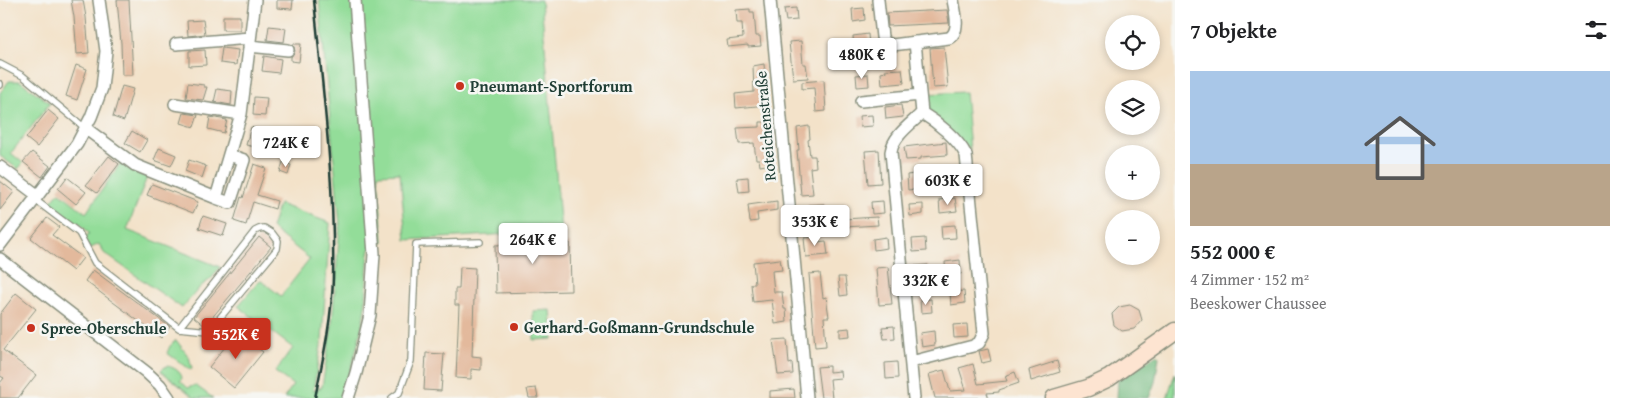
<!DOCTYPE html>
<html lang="de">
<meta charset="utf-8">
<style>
:root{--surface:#fff;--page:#f6f6f6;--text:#202124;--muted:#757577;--accent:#c8321e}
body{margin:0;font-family:"Gentium Book Plus",serif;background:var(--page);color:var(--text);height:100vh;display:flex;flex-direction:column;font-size:19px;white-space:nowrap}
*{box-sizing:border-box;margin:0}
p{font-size:16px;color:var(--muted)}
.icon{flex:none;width:28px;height:28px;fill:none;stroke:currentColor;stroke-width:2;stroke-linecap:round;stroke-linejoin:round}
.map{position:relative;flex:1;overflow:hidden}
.panel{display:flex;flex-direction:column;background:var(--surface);width:450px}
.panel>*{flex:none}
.controls{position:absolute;left:1105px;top:15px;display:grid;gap:10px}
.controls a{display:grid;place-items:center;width:55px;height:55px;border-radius:50%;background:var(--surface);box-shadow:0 2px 8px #0003;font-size:25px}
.price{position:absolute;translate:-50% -42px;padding:0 11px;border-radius:5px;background:#fff;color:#222;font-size:16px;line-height:32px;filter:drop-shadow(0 1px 2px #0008)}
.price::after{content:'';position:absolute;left:50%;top:30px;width:15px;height:11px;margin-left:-8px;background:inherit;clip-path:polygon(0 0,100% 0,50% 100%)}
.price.current{background:var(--accent);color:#fff}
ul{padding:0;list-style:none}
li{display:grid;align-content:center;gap:10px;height:265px;padding:0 15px}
li span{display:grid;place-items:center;height:155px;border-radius:0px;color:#555}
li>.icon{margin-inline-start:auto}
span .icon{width:90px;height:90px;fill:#fffc;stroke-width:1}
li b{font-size:21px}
h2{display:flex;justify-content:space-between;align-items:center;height:60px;padding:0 15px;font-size:21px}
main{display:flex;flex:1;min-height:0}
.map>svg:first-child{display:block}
.green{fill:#93dd99;stroke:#598d66}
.forest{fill:#76bc81;stroke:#4a7c5a}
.building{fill:#e3b99c}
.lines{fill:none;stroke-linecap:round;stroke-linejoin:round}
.lane-casing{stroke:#89907e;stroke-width:8}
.street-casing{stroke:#89907e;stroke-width:14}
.secondary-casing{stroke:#89907e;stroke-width:19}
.lane{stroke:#fff;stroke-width:5.5}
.street{stroke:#fff;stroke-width:11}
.secondary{stroke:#fde4d1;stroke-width:16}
.rail{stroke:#1f3d34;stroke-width:2.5}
.poi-dot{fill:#c8321e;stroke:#f6f6f2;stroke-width:2}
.labels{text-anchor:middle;stroke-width:5;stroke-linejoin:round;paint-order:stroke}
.poi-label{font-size:16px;font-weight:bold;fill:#1f3d34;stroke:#f6f6f2;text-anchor:start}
.street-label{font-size:16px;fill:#1f3d34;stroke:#f6f6f2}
</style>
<main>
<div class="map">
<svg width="1175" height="398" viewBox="0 0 1175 398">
<rect width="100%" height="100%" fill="#f6f6f2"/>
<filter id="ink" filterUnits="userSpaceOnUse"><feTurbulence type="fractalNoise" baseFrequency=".02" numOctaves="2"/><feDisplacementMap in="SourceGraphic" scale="10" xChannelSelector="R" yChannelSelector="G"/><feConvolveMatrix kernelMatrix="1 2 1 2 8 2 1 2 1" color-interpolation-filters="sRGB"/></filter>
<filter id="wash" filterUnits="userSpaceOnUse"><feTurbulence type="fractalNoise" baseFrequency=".0096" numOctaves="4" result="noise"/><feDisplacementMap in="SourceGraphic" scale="20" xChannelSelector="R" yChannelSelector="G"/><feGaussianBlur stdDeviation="1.12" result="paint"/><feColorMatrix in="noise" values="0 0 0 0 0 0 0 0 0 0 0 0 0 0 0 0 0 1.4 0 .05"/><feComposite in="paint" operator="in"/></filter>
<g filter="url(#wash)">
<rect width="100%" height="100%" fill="#f3e2c9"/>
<path class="green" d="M319,0H541L561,231L406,240L400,173L378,174L383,242L370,249C366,268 368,288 365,307C362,330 356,353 349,375L351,378L346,377L340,398H284L293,385L275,372L293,348L238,306L260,280L281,296L310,259L271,228L279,204L330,223L322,340L313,391L322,387L332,325L340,225Z
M9,81H20L50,103L11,153L23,163L18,169L0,156V93Z
M965,92L970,150L927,109L924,94Z
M120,164L134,172L147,177L127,230L220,267L211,279L201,286L182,308L104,253L99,244L89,249L84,240L89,233L80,224L49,204L59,192L86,213Z
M551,310L553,339L534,340L533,311Z
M176,340L189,357L192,368L191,370L167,353L170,346Z
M167,366C173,367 181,371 182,378L180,381L188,388L195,385L213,398H195L161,371L162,369Z
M1175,373V398H1167Z"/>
<path class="forest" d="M1157,354L1159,357L1155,382L1149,398H1117L1118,380Z"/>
<g id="blocks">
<path class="building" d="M71,0H83L86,17L89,53L77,54L74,17Z
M117,0H129L133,75H122L121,43Z
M277,0H293L292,9L277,8Z
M796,8L797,20L786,21L784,9Z
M864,8L865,20L853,22L852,9Z
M750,9V12H754L756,36H760L761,46L748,47V45L728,47L727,40L743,38L742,23H737L736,10Z
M947,10L949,23L888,26L887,13Z
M223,16H240V30H223Z
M203,20L205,34L188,36L187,21Z
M269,26L286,28L284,42L267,40Z
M868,34L869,47L854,48L853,36Z
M801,41L803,64H806L808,78L793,79L789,42Z
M293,44H301L299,62L291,61V57L295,51Z
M944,47L948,87L933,88L930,48Z
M222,48L238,50L236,65L220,63Z
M205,50L206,65L189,66V51Z
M264,56L281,59L279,73L262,71Z
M764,64L765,75H763L767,105L736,108L735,94L754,92L753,66Z
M76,65L87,69L77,100L66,96Z
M902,69L904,83L882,85L881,73L886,72L885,70Z
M868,74L869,86L857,87L856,75Z
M824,80L826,111L816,112L814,88L802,89V82Z
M188,83L204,85V87H207L203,100L186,98Z
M122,86L133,89L124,121L113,117Z
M217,89L232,91L231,105L214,102Z
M254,97L267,98L265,116L253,115Z
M901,105L903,117L886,119L885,107Z
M48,110L59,119L37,147L26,138Z
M184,113L198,115L194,127L181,123Z
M872,115L873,126L860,127L859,116Z
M210,117L227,120L224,133L208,129Z
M760,122H769L774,158H772V164L760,166L759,159H756L754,143L739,144L737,128L760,127Z
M809,126L810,139L808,140L810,156H815L816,167L810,168L813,194L801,195L797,150H799L797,128Z
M251,127L263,130L259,148L246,145Z
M132,131L147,140L140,152L125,143Z
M946,142L947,155L921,157V159L906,160L904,147Z
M159,148L176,155L171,166L154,160Z
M879,150L881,183L868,184L865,151Z
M32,152L50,166L42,177L23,162Z
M109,156L119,164L97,193L86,185Z
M189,160L206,166L202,178L185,171Z
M283,162L291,165L288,175L280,172Z
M254,164L266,168L257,195L277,201L275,209L253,202L246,225L234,221L241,197L243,198Z
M952,171L954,184L939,185L938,172Z
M920,173V179H924L925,188L908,190L907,175Z
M67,177L86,192L76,204L58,189Z
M748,177L749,191L739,192L737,178Z
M0,181L14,192L0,210Z
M152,184L198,202L193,213L147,195Z
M955,198L957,211L940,213L939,200Z
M777,201V210L757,213L758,221L750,222L748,205Z
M883,201L884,213L872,214L871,202Z
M824,204L826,221L809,223L808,205Z
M923,204V214L910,216L909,205Z
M203,216L227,224L223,236L199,228Z
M877,217L878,225L845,227L844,219Z
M47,218L59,227L52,235L83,258L73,271L31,238Z
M955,225L956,238L942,239L941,226Z
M529,227H549V244L570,243L571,291L496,293L495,245L529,244Z
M259,237L271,247L205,326L194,317Z
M817,237V242L826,241L828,255L806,257L804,238Z
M886,237L887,248L874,250L873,239Z
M925,238L926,251L913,252L912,239Z
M780,259L782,270L772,271L774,292H782L784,309H786L787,322L775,324L772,300L753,302L751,284H755L753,262Z
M960,260L961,274L946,275L945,262Z
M928,265L930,278L916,279L915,266Z
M460,267L475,268L472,356L481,357V370L471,369V379L456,378L459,305H455V289H459Z
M888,267L892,304L879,305L876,268Z
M93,270L170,327L161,338L85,281Z
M820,273L823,298L826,297L829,317H824L826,346L815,347L809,274Z
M838,277H845L847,295L840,296Z
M964,291L965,303L951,305L950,292Z
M16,293L36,309L3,350L36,375L18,398H0V383L4,378L0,376V314Z
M931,299L932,312L921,313L920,300Z
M1130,305L1139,310L1142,320L1134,329L1122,331L1114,325L1112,314L1119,307Z
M967,324L968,337L954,338L953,325Z
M894,326L895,338L884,339L882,327Z
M849,328L850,336L840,337V329Z
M934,331L935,345L922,347L920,333Z
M237,332L263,352L234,388L209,367Z
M787,339L789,364L792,363L793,374L778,375L773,340Z
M988,349L991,361L982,363L979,351Z
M426,353L444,354L441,391L424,390Z
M1057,361L1060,372L1031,381L1029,370Z
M897,362L898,378L886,379L885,363Z
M973,364L978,384L1007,381L1005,376L1015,372L1019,383L999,390V392L987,393L989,398H935L929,374L944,370L950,391L966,390L959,368Z
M829,366V372L840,371L841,378L830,379L832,398H821L817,367Z
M536,388L538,398H529L527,389Z
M794,389L795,398H770V391Z"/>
</g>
</g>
<g filter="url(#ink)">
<use href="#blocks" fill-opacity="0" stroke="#89907e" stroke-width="1"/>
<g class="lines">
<g class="lane-casing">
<path id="lane" d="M0,64L23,76L85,128
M0,84V85
M34,199L79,233L95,263L179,328L209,331L277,249L278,241L272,233L264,228L259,229L255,231L179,328
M392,398L399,393L411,361L416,244L480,242"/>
</g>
<g class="street-casing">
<path id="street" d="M770,0L807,398
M878,0L882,37L885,42L892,45L949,38C961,31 955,12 953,0
M915,42L922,113
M176,44L250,38
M249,46L288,50
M861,101L920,95
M175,104L241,114
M85,128L135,165L216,198L241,114L255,0
M0,167L37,195
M216,198L230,203L244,160L229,155
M0,245L77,144L91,117L102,88L106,51L99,0
M0,259L146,372L160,385L169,398
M911,362L973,346L979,343L984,333L966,155C958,139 937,122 922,113
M348,398L356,373L370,315L374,254L355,0
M914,398L891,152C893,136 911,124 922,113"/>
</g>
<g class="secondary-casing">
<path id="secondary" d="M1054,398L1088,388L1109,378L1175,331"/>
</g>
<use href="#lane" class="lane"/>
<use href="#street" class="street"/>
<use href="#secondary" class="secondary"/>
<path class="rail" d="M314,0C323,92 335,185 333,278C332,318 323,359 315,398"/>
</g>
</g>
<g class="poi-dot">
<circle cx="460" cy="86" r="5"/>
<circle cx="514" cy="327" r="5"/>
<circle cx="31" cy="328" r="5"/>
</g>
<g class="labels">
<g class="poi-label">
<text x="470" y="92">Pneumant-Sportforum</text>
<text x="524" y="333">Gerhard-Goßmann-Grundschule</text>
<text x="41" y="334">Spree-Oberschule</text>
</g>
<g class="street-label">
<text transform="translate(765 126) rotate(-95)" y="6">Roteichenstraße</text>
</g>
</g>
</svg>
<div class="controls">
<a><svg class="icon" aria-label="locate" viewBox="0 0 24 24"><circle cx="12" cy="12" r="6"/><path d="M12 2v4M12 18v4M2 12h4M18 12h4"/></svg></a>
<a><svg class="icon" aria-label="layers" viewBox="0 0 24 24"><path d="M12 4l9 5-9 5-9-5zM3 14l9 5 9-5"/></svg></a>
<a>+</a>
<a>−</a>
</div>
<b class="price" style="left:862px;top:80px">480K €</b>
<b class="price" style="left:286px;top:168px">724K €</b>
<b class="price" style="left:948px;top:206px">603K €</b>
<b class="price" style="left:815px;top:247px">353K €</b>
<b class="price" style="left:533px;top:265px">264K €</b>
<b class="price" style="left:926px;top:306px">332K €</b>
<b class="price current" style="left:236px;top:360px">552K €</b>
</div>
<section class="panel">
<h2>7 Objekte<svg class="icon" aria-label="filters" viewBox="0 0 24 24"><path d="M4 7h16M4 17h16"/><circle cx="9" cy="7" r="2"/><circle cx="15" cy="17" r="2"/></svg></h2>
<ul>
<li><span style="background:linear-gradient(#a9c7e8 60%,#b9a48a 0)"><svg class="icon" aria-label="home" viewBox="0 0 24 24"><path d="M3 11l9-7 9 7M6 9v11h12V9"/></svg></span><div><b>552 000 €</b><p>4 Zimmer · 152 m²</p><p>Beeskower Chaussee</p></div></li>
</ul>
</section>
</main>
